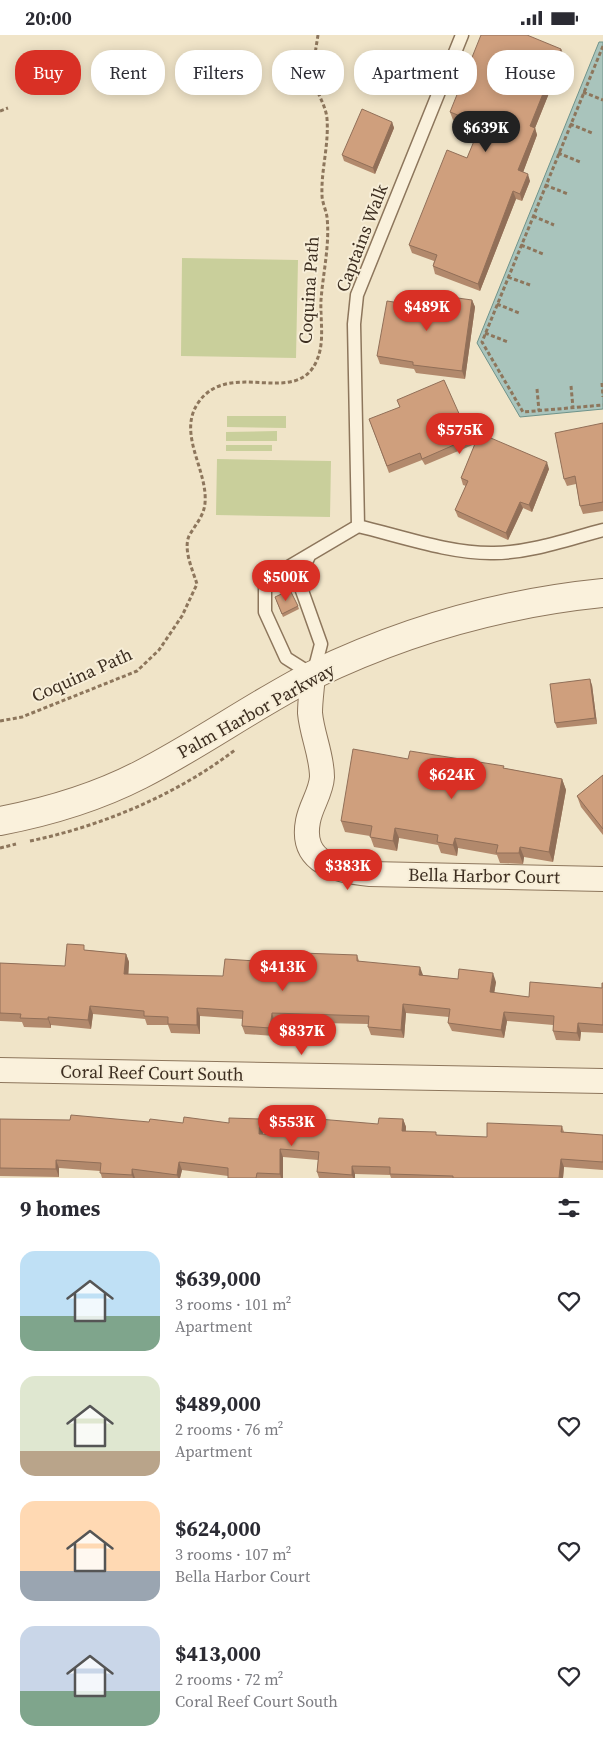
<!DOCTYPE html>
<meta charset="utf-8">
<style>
:root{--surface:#fff;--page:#f7f7f7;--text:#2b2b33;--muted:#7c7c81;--accent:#d93025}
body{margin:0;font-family:"Source Serif 4",serif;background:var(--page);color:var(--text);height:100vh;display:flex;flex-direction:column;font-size:19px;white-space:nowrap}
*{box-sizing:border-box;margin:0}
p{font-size:16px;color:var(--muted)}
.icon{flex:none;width:28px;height:28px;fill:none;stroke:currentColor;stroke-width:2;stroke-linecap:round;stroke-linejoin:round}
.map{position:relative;height:1143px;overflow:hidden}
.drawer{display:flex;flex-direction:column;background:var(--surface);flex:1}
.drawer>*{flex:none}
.guide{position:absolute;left:15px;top:15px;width:574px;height:45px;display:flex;gap:10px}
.price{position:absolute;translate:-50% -42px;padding:0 11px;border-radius:18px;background:var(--accent);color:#fff;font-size:16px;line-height:32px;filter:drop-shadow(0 1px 2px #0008)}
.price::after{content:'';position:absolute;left:50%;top:30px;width:15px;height:11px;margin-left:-8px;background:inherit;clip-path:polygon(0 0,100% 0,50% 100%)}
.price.on{background:#222;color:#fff}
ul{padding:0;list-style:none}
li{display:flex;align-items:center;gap:15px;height:125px;padding:0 20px}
li span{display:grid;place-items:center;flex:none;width:140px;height:100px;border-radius:15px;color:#555}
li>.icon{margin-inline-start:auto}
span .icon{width:60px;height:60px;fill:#fffc;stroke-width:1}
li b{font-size:21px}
h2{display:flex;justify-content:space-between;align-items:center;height:60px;padding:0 20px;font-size:21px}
.chip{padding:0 18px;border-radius:20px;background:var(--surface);box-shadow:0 2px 12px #0003;font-size:18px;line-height:45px}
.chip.on{background:var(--accent);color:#fff}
.status{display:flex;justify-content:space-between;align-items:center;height:35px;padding:0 25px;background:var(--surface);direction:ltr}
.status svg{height:14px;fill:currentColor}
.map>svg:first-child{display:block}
.green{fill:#c9cf9b}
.water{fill:#a9c4bc;stroke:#6f938a}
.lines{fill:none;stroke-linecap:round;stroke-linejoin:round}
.service-casing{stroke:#8d765c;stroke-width:15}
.minor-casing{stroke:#8d765c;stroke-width:26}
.tertiary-casing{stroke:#8d765c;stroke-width:30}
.path{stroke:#8d765c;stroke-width:3;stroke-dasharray:4 2.5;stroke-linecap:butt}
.service{stroke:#faf1dc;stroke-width:12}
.minor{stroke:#faf1dc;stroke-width:24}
.tertiary{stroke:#faf1dc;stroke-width:28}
.wall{fill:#b2896c}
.shaded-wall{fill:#916f58}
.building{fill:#cf9f7d;stroke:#916f58}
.labels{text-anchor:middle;stroke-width:4;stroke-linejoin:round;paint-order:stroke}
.street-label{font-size:18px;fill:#3d2e20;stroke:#f7eed8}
</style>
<div class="status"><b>20:00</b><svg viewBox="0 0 49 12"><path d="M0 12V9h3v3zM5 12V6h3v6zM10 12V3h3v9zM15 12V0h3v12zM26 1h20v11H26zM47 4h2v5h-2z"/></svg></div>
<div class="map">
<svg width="603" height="1143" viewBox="0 0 603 1143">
<rect width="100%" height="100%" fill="#f0e4c8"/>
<path class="green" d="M182,223L298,225L296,323L181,321Z
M227,381H286V393L227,392Z
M277,396V406H226V397Z
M226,410H272V416H226Z
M217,424L331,426L330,482L216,480Z"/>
<path class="water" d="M599,7H603V374L520,382L477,308Z"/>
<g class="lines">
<g class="service-casing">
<path id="service" d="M358,491L354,289L357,260L462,0
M358,491C400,501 451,519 494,518C530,518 568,504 603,495
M309,521L301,538L300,550L321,609L313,640L286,623L265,577V553L275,540L358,491"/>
</g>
<g class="minor-casing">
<path id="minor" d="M313,640C312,653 310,666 310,678C312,700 322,720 322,742C321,758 311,770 308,786C300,828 337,836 370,839L603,844
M0,1035L603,1046"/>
</g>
<g class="tertiary-casing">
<path id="tertiary" d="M0,786C47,777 97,762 140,740C199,710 254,670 313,640C404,596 503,568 603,558"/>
</g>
<path class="path" d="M603,11L482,307L523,377L603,370
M583,57L603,65
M0,76L8,73
M570,89L592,98
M558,118L580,127
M545,150L568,159
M533,181L554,190
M521,210L543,219
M508,242L530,250
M497,269L519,278
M485,298L508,307
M602,348L603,362
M571,351L573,373
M537,354L539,376
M0,686L22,682L137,636L159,615L182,581L197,549C193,536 183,515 189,501C195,490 204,481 205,468C208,435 177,399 198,368C229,322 297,374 317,325C325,306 320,285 321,265C323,238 330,209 327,182C326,175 322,167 322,160C321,135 329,110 327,84C326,69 315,57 314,42C313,28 316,13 318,0
M30,806C102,791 176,760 235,715
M0,813L16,809"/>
<use href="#service" class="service"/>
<use href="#minor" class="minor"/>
<use href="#tertiary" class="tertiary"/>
</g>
<path class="wall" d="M561,14L564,21L535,93L537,100L523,137L530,146L522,166L516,164L480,256L435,239L433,231L434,226L412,218L409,210L467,123L479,95L453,85L450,77Z
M392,87L394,93L375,139L344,126L342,120Z
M472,265L475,272L465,344L416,338L414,334L380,329L377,321L420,271Z
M369,384L465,392L549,434L532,477L523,473L508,505L458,482L455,475L466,451L463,450L461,443L475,409L425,430L422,425L389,438Z
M603,388V476L583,479L580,471L576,449L567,451L564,444Z
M276,565L298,571L299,574L283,582Z
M592,650L597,689L557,693L555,688Z
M408,724L504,733L562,744L566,755L553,827L524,822L523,829L500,828L497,820L458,813L457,821L441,818L438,810L399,803L397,816L374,812L370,801L345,797L341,786Z
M603,740V800L581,772L577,761Z
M86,915L126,919L129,927L128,939L223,941L357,920L359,926L423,940L458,944L496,947L494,958L529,962L602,953L603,948V998L581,997L580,1006L556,1005L553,996V990L507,986L504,1003L452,996L448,988L449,982L406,978L404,1003L371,1000L368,992V989L275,987L274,1001L245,999L242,991L243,984L200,981V999L171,998L168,990H147L145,984L93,979L91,994L51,990V993L24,992L22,987L0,986V928L65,931Z
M0,1084L183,1088H229L263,1092V1100H305L378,1089L403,1084L406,1092V1096L438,1100L487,1102L562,1091L564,1097L603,1100V1135L564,1132L563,1143H391L390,1140L355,1139V1143H319L317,1137L318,1125L283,1122V1143H228V1141L182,1135L180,1143H102L100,1136L59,1133V1142L0,1141Z"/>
<path class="shaded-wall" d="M561,14L564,21L535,93L537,100L521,143L518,135L530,91Z
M392,87L394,93L375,139L373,133Z
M528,139L530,146L522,166L520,159Z
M513,156L516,164L480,256L478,249Z
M472,265L475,272L465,344L462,336Z
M547,427L549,434L532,477L529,470Z
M520,467L523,473L508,505L506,498Z
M590,644L592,650L597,689L595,683Z
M562,744L566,755L553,827L549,817Z
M395,793L399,803L397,816L393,806Z
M455,803L458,813L457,821L453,810Z
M520,812L524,822L523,829L519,818Z
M126,919L129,927L128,947L124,939Z
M420,932L423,940L422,949L419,940Z
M493,938L496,947L493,965L490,957Z
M403,969L406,978L404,1003L401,995Z
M90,971L93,979L91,994L88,985Z
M197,973L200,981V999L197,990Z
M504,977L507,986L504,1003L501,995Z
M272,978L275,987L274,1001L270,993Z
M48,982L51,990V993L48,984Z
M578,988L581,997L580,1006L577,998Z
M260,1084L263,1092L262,1108L259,1099Z
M403,1084L406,1092L405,1104L402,1096Z
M280,1114L283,1122V1143H281L280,1139Z
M561,1124L564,1132L563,1143H559Z
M56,1125L59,1133V1142L56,1134Z
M179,1127L182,1135L180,1143H178L177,1140Z
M352,1131L355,1139V1143H353L352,1140Z
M132,1134L135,1143H133L132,1140Z"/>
<path class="building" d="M481,0H527L561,14L530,91L535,93L518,135L528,139L520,159L513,156L478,249L433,231L437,220L409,210L447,115L467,123L481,89L450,77Z
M362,74L392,87L373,133L342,120Z
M422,258L472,265L462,336L413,330V327L377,321L387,266L420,271Z
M444,345L465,392L547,427L529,470L520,467L506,498L455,475L468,446L461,443L479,399L422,424L420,418L387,431L369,384L400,372L397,365Z
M603,388V467L580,471L575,441L564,444L555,398Z
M290,555L298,571L282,579L275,562Z
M590,644L595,683L555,688L550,649Z
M353,714L408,724L410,716L504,731L503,733L562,744L549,817L520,812L519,818H496L498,810L455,803L453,810L437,807L438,800L395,793L393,806L370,802L372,791L341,786Z
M603,740V794L577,761Z
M67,909L84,910V915L126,919L124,939L223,941L225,924L301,929V918L357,920V926L420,932L419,940L458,944L459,934L493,938L490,957L529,962L530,947L602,953V948H603V990L578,988L577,998L553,996L554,981L504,977L501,995L448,988L450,974L403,969L401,995L368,992L369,981L272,978L270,993L242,991L243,976L197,973V990L168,989V982L144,981V976L90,971L88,985L48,982V984L20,983L21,979L0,978V928L65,931Z
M71,1080L149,1087L150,1084L183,1088L184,1082L229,1088V1083L260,1084L259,1099L305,1100L307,1083L378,1089L379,1083L403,1084L402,1096L436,1097V1100L487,1102V1088L562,1091L561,1097L603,1100V1127L561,1124L559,1143H453V1141L390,1139V1132L352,1131V1140L317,1137L319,1117L280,1114V1139L257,1138L256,1143H228V1133L179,1127L177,1140L132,1134V1140L100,1138L101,1128L56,1125V1134L0,1133V1084L70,1085Z"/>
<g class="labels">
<g class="street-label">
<text transform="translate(362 203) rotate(-69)" y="6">Captains Walk</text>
<text transform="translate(309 255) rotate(-86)" y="6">Coquina Path</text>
<text transform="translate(82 640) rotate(-24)" y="6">Coquina Path</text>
<text transform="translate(256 676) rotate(-29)" y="6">Palm Harbor Parkway</text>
<text transform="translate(484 841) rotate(1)" y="6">Bella Harbor Court</text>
<text transform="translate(152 1038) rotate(1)" y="6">Coral Reef Court South</text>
</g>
</g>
</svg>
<b class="price on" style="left:486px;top:118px">$639K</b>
<b class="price" style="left:427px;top:297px">$489K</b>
<b class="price" style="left:460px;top:420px">$575K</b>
<b class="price" style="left:286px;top:567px">$500K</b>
<b class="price" style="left:452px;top:765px">$624K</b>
<b class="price" style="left:348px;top:856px">$383K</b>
<b class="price" style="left:283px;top:957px">$413K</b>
<b class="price" style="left:302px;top:1021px">$837K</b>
<b class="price" style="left:292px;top:1112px">$553K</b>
<div class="guide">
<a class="chip on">Buy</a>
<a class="chip">Rent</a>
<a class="chip">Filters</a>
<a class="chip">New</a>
<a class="chip">Apartment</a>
<a class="chip">House</a>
</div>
</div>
<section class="drawer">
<h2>9 homes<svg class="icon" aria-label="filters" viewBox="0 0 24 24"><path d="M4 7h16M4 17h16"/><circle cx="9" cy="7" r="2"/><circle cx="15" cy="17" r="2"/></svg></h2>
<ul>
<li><span style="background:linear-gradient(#bfe0f5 65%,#7fa58c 0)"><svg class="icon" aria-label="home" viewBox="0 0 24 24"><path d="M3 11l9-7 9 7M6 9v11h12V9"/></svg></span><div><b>$639,000</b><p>3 rooms · 101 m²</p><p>Apartment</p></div><svg class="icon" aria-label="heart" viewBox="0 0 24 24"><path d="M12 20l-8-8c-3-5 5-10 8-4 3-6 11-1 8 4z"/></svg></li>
<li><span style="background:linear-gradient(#dfe7d0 75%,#b9a48a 0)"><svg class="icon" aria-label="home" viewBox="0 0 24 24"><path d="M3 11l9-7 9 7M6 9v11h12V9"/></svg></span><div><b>$489,000</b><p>2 rooms · 76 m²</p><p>Apartment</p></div><svg class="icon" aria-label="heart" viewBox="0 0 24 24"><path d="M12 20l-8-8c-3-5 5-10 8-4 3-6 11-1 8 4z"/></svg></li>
<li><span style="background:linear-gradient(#ffd9b3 70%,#9aa5b1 0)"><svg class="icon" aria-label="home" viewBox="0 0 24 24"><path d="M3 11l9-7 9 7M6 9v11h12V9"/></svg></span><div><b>$624,000</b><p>3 rooms · 107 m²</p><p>Bella Harbor Court</p></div><svg class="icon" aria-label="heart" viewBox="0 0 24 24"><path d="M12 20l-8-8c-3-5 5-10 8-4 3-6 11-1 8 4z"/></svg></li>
<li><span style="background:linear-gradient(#c9d6e8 65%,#7fa58c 0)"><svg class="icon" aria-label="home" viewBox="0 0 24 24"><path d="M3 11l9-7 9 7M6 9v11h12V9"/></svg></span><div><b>$413,000</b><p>2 rooms · 72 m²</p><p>Coral Reef Court South</p></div><svg class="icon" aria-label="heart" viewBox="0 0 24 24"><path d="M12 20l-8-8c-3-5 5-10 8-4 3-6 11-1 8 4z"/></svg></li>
</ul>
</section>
